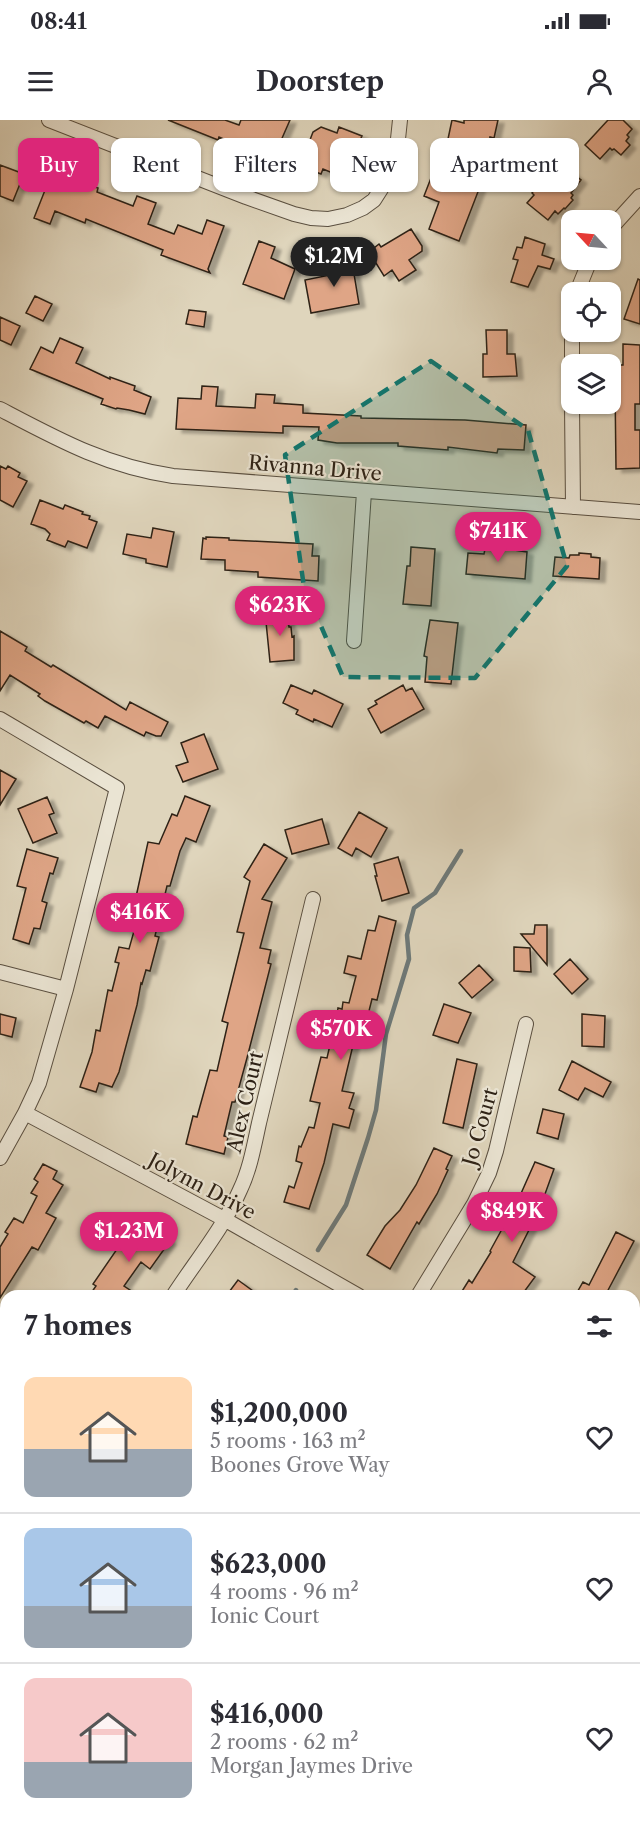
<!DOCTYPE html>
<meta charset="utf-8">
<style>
:root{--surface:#fff;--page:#f7f7f7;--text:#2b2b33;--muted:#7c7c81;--line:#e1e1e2;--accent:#db2777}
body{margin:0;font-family:"Libre Caslon Text",serif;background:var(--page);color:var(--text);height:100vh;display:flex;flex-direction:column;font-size:22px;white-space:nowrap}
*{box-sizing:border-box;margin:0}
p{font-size:20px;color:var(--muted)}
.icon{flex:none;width:33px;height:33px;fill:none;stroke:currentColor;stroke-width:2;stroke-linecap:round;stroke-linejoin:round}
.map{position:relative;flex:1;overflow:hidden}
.panel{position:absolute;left:0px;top:1170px;width:640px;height:534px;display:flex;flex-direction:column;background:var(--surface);border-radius:18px 18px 0 0;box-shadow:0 2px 4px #0004}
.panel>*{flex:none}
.banner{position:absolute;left:18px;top:18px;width:604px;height:54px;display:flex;gap:12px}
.needle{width:39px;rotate:296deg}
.tools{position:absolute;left:561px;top:90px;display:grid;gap:12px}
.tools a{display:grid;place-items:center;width:60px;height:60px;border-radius:12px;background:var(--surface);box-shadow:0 2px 4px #0004;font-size:30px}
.price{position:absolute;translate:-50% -51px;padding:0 14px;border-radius:21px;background:var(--accent);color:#fff;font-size:20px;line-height:39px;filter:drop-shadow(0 2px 3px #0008)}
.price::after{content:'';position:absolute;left:50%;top:36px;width:18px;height:14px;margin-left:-9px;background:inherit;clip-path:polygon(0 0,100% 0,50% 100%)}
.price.selected{background:#222;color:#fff}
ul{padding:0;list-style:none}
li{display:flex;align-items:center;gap:18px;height:150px;padding:0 24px}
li+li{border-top:2px solid var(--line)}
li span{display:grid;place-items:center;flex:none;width:168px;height:120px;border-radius:12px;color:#555}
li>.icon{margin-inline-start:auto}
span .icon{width:72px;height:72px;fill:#fffc;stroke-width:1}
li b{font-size:26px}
h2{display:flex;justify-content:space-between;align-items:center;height:72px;padding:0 24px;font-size:26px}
.pill{padding:0 21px;border-radius:12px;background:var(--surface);box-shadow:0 2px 4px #0004;font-size:21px;line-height:54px}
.pill.selected{background:var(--accent);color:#fff}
.status{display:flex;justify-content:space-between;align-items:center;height:42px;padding:0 30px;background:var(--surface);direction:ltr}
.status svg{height:16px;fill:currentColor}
header{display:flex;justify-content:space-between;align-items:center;height:78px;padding:0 24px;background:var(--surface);font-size:27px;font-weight:700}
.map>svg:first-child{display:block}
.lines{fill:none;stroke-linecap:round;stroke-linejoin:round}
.stream{stroke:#6e7a7a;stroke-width:4.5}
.building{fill:#dfa586;stroke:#2e2216;stroke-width:1.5;filter:url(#shadow)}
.street-casing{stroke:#5a4f40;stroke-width:16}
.street{stroke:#eae4d3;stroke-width:14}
.marked{fill:#0f766e;fill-opacity:0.2;stroke:#0f766e;stroke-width:4.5;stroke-dasharray:12 8;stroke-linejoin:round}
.labels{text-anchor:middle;stroke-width:4.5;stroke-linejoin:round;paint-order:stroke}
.street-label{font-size:20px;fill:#2e2216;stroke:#eae4d3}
</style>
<div class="status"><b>08:41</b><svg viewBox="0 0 49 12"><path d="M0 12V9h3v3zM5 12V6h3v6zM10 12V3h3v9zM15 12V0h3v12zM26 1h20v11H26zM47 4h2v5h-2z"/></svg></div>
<header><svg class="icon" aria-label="menu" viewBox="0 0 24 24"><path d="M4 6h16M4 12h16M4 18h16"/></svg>Doorstep<svg class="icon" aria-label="person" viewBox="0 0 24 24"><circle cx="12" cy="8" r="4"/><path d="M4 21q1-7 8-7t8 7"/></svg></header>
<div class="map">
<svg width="640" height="1704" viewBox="0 0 640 1704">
<defs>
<filter id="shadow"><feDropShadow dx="6" dy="3.5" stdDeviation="1.5" flood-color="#0004"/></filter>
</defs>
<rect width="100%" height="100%" fill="#dfd5bc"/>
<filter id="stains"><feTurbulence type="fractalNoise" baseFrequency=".00333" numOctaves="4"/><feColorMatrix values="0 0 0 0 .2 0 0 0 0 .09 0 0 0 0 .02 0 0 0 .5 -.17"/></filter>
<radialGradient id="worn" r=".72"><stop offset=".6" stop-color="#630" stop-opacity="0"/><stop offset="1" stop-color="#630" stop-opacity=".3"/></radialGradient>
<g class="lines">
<path class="stream" d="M318,1130L346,1085L368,1018L376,990L386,914L409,839L407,815L414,788L435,773L461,731
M292,1176L296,1170
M0,1531L6,1528"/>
</g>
<path class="building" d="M168,0H225L239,5L241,0H290L272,41L254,35L255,32L219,17L218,20Z
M452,0L464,3V0H498L494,18L490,17L488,27L448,19Z
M608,0H623L632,9L627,15L629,17L626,21L630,25L621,35L614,29L612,30L610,28L600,39L585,25Z
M321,7L337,13L339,7L362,16L347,48L335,54L323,49L321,54L300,46L313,12Z
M558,42L581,60L571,73L573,75L571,78L573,80L565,89L564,88L558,94L555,91L548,100L527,83L534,75L532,73L540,62Z
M0,45L24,54L13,81L0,76Z
M66,51L92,64L91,66L98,68L97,72L133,86L137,76L156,83L148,104L174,114L178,105L202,114L207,100L224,106L208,149L210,153L161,135L163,130L86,99L85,103L55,91L50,104L34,98L51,55L63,60Z
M431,58L464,71L469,59L481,64L459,121L429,109L439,82L424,76Z
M411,109L422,126V131L409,140L416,150L399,161L392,150L384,156L369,132L379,124L381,127Z
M525,117L545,124L542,135L554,139L550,149L538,146L528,167L511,162L518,140L513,139L517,127L522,128Z
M259,121L275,127L271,138L295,149L284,179L243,164Z
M351,136L359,184L311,193L305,160L335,154L332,138Z
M638,159L640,160V204L624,199Z
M35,176L52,184L43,201L26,193Z
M189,190L206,192L204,207L186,204Z
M0,197L20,206L11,225L0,220Z
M486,210H507V234H515L517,256L483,257V234H487Z
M60,218L83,228L76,243L110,259V257L135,266L134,270L151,277L145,294L129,290L117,288L116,289L101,284L103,279L30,249L41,227L53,233Z
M623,224L640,225V284H635V310H640V348L616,349L615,265H617V245H623Z
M202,266L218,267L216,286L255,288L256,274L275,275L274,283L303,285V293L361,296V298L465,300L526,305L524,330L498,329L497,333L448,327V330L398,326V323H337L318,320L319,307L283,306V313L176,309L178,278L201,279Z
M0,346L6,349L8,346L20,353L18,357L27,361L13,387L0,380Z
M40,380L63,389L65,385L83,392L82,394L90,396L89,399L97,402L87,428L68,421L65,427L47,420L50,414L45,409L31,404Z
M153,408L174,412L167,447L146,443V439L123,434L127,414L151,418Z
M206,417L229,418V420L313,424L312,436H319L318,461L258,457V452L225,450V440L201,439L203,418L206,419Z
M411,427L435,429L431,486L403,484L407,446H410Z
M494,427L527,432L525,459L466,454L468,433L484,434L485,429H494Z
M579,433L591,434V437L600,438L599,459L553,456L555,437L569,438L570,435H579Z
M287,490L289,507H291L292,517L294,516V540L270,542L265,492Z
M430,500L458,503L451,564L425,562L427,537L424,536Z
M0,511L27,527L25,531L51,547L53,545L126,590L130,582L168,602L161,616H156L146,612L144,616L105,596L98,608L86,601L84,603L45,581L38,576L40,574L10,555L0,571Z
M291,565L312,574L314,570L343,584L332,607L314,599L313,602L296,594L298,590L283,583Z
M403,565L406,571L412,568L424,589L381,613L368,589L377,584L375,581Z
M204,614L218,649L183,662L176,646L188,642L181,623Z
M0,650L16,659L0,685Z
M185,676L210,686L196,722L186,718L180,731L170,766H167L155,816L159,817L150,851L146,850L142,864L141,863L137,885L119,952L112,967L99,963L96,972L80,967L92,932L96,910L100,911L108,870L112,871L119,843L115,842L119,827L129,829L136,804L125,801L129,785L134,786L148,722L159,724L172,694L177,696Z
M47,677L54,693L49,695L57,713L33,723L18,689Z
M359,692L387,708L371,737L356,728L352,736L338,728Z
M322,699L329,724L292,734L285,710Z
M264,724L287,738L262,779L272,782L260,828L271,830L268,843L271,844L247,938L235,982H232L224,1016L228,1017L224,1034L186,1024L193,996L197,997L210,950L217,951L228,903L222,901L244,813L237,812L250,761L244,757Z
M27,729L58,738L53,754L50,753L42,781L47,783L40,809L34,808L29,824L13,819L26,768L17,766Z
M398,737L409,773L382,781L375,756H377L374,744Z
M379,796L396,801L377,880L372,879L362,919L355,917L342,971L354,973L349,988L354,990L349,1008L333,1004L324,1043L309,1089L284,1082L289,1066L294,1068L302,1043L296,1041L299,1026L301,1027L309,1007L314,1008L320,983L310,981L321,937L327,938L333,912L329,911L333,894L337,895L338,888L342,889L343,882L349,883L356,856L344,853L348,836L361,839L368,810L375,811Z
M535,805H547V845L521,814H534Z
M514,827L530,828L531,852L514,851Z
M570,839L588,859L572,874L554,854Z
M479,845L493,860L472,878L459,863Z
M444,884L471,893L458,923L433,915Z
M0,894L16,898L12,917L0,914Z
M582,894L605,896L604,927L582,926Z
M457,939L477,944L463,1008L443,1003Z
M572,941L611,962L603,977L585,968L578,980L559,970Z
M543,989L564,994L558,1019L537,1013Z
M434,1028L452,1036L446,1049L448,1050L437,1074L419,1104L417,1102L390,1149L367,1135L385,1106L400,1090L416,1065Z
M535,1042L554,1049L540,1088L513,1142L535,1157L521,1176H459L469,1160L472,1163L491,1132L490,1131L519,1078Z
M43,1044L57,1051L53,1059L63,1065L46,1093L56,1098L38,1130L32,1127L0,1178V1127L8,1114L5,1112L14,1098L23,1103L37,1076L31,1073L38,1062L34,1059Z
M148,1105L170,1121L150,1149L141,1142L124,1166L139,1176H89L96,1166L93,1164L126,1116L135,1123Z
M616,1112L634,1121L606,1174L611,1176H575L583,1162L589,1165Z
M238,1160L260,1176H226Z"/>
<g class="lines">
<g class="street-casing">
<path id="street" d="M49,0L246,77L294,94L311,98L328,99L347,95L363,88L374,80L381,69L398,19L400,0
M610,109L640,76
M577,172L590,140
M572,204V266
M572,284L573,387
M0,289C59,320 106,346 173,356L640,392
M354,521L364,372
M0,599L117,668L66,869L39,963L25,993L0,1038
M0,852L66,869
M25,993L224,1099L359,1176
M173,1176C195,1142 224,1107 240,1070C250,1049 254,1026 259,1003L313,779
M418,1176L474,1084L489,1053L496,1031L526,904
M634,1209L640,1199
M634,1343L640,1346
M0,1422L6,1413
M172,1704L185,1698"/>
</g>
<use href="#street" class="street"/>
</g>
<path class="marked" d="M431,241L528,310L567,446L475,558L343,557L304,467L285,335Z"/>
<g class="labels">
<g class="street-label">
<text transform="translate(315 348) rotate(5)" y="7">Rivanna Drive</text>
<text transform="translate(245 982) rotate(-77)" y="7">Alex Court</text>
<text transform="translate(480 1007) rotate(-74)" y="7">Jo Court</text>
<text transform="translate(202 1066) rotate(28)" y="7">Jolynn Drive</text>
</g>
</g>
<rect width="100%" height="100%" filter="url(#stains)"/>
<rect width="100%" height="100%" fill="url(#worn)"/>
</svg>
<div class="tools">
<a><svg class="needle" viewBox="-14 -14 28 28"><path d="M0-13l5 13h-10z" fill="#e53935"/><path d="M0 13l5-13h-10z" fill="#7c7c81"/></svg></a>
<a><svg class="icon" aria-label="locate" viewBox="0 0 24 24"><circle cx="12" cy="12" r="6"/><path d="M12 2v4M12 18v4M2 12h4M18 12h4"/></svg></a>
<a><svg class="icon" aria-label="layers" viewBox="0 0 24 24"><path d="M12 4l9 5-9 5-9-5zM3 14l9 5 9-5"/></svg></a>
</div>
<b class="price selected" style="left:334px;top:168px">$1.2M</b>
<b class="price" style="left:498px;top:443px">$741K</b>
<b class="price" style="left:280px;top:517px">$623K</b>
<b class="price" style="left:140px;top:824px">$416K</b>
<b class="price" style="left:341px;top:941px">$570K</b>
<b class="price" style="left:512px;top:1123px">$849K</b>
<b class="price" style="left:129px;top:1143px">$1.23M</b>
<div class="banner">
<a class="pill selected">Buy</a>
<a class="pill">Rent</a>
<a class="pill">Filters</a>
<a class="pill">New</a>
<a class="pill">Apartment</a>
</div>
<section class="panel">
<h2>7 homes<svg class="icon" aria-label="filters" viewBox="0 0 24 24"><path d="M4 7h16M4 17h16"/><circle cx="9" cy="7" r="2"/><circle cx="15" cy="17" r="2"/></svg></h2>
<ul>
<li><span style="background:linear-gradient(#ffd9b3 60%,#9aa5b1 0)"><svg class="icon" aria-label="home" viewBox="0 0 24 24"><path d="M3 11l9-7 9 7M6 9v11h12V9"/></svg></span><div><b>$1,200,000</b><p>5 rooms · 163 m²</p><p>Boones Grove Way</p></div><svg class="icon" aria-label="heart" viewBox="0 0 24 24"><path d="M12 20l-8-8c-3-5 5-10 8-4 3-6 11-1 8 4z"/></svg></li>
<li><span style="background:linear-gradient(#a9c7e8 65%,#9aa5b1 0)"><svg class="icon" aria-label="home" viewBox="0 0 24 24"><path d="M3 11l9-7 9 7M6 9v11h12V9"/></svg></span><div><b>$623,000</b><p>4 rooms · 96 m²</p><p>Ionic Court</p></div><svg class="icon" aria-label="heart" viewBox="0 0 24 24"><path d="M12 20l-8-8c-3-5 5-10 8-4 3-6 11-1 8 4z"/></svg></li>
<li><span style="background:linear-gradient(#f6c9c9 70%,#9aa5b1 0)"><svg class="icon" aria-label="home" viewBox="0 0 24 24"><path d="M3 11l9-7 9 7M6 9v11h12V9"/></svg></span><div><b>$416,000</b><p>2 rooms · 62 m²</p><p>Morgan Jaymes Drive</p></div><svg class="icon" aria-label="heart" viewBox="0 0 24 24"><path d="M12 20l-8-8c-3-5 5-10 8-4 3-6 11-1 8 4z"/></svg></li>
</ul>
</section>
</div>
